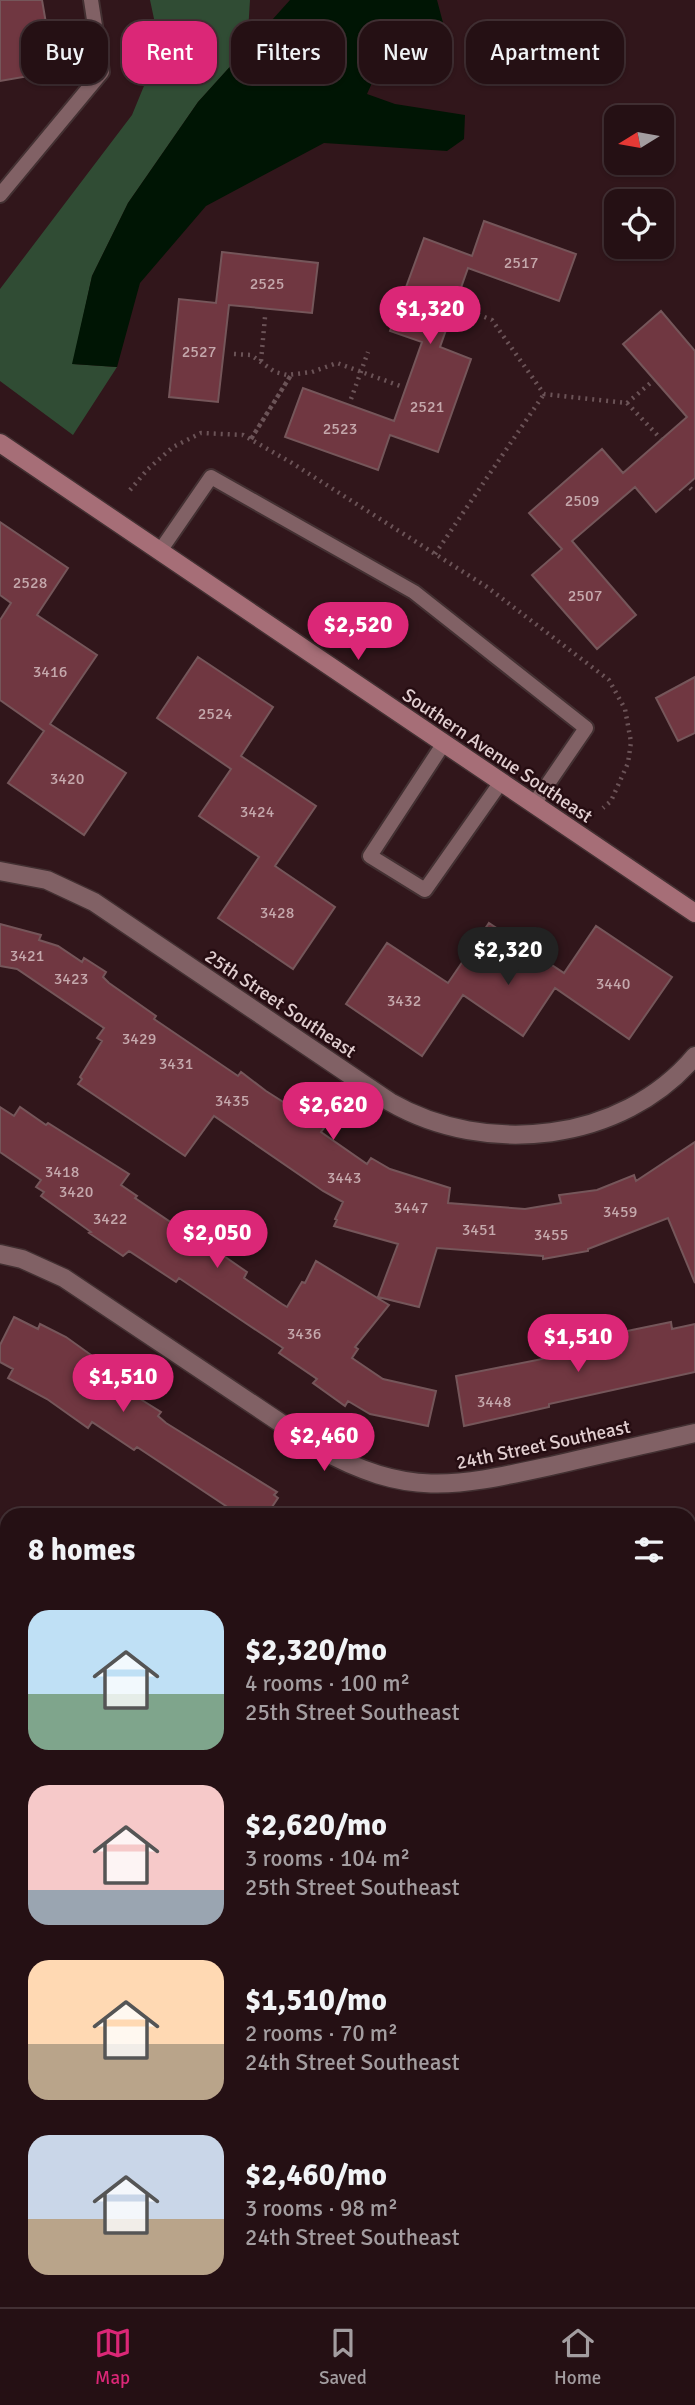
<!DOCTYPE html>
<meta charset="utf-8">
<style>
:root{--surface:#251014;--page:#311e22;--text:#f1f3f6;--muted:#a39da0;--line:#423034;--accent:#db2777}
body{margin:0;font-family:Signika,sans-serif;background:var(--page);color:var(--text);height:100vh;display:flex;flex-direction:column;font-size:26px;white-space:nowrap}
*{box-sizing:border-box;margin:0}
p{font-size:23px;color:var(--muted)}
.icon{flex:none;width:38px;height:38px;fill:none;stroke:currentColor;stroke-width:2;stroke-linecap:round;stroke-linejoin:round}
.map{position:relative;flex:1;overflow:hidden}
.sheet{position:absolute;left:0px;top:1508px;width:696px;height:800px;display:flex;flex-direction:column;background:var(--surface);border-radius:21px 21px 0 0;box-shadow:0 2px 5px #0004,0 0 0 2px var(--line)}
.sheet>*{flex:none}
.hud{position:absolute;left:21px;top:21px;width:654px;height:63px;display:flex;gap:14px}
.needle{width:46px;rotate:259deg}
.tools{position:absolute;left:604px;top:105px;display:grid;gap:14px}
.tools a{display:grid;place-items:center;width:70px;height:70px;border-radius:14px;background:var(--surface);box-shadow:0 2px 5px #0004,0 0 0 2px var(--line);font-size:35px}
.price{position:absolute;translate:-50% -60px;padding:0 16px;border-radius:24px;background:var(--accent);color:#fff;font-size:23px;line-height:46px;filter:drop-shadow(0 2px 4px #0008)}
.price::after{content:'';position:absolute;left:50%;top:42px;width:21px;height:16px;margin-left:-10px;background:inherit;clip-path:polygon(0 0,100% 0,50% 100%)}
.price.on{background:#222;color:#fff}
ul{padding:0;list-style:none}
li{display:flex;align-items:center;gap:21px;height:175px;padding:0 28px}
li span{display:grid;place-items:center;flex:none;width:196px;height:140px;border-radius:21px;color:#555}
li>.icon{margin-inline-start:auto}
span .icon{width:84px;height:84px;fill:#fffc;stroke-width:1}
li b{font-size:30px}
h2{display:flex;justify-content:space-between;align-items:center;height:84px;padding:0 28px;font-size:30px}
.chip{padding:0 24px;border-radius:21px;background:var(--surface);box-shadow:0 2px 5px #0004,0 0 0 2px var(--line);font-size:24px;line-height:63px}
.chip.on{background:var(--accent);color:#fff}
.tab-bar{display:flex;justify-content:space-around;align-items:center;height:98px;border-top:2px solid var(--line);background:var(--surface);font-size:19px;color:var(--muted)}
.tab-bar a{display:grid;justify-items:center;gap:4px}
.tab-bar .on{color:var(--accent)}
.map>svg:first-child{display:block}
.green{fill:#304c34}
.water{fill:#001504}
.building{fill:#703741;stroke:#75565a;stroke-width:2}
.lines{fill:none;stroke-linecap:round;stroke-linejoin:round}
.lane-casing{stroke:#433032;stroke-width:18}
.street-casing{stroke:#433032;stroke-width:21}
.secondary-casing{stroke:#433032;stroke-width:21}
.path{stroke:#6b5357;stroke-width:4.5;stroke-dasharray:2 5;stroke-linecap:butt}
.lane{stroke:#816165;stroke-width:14}
.street{stroke:#816165;stroke-width:18}
.secondary{stroke:#a66e77;stroke-width:18}
.labels{text-anchor:middle;stroke-width:5;stroke-linejoin:round;paint-order:stroke}
.number-label{font-size:16px;fill:#c5a8ac}
.street-label{font-size:19px;fill:#e1ced0;stroke:#260d12}
</style>
<div class="map">
<svg width="695" height="2307" viewBox="0 0 695 2307">
<rect width="100%" height="100%" fill="#31161b"/>
<path class="green" d="M150,0H250L247,48L198,102L128,203L92,276L73,364L117,367L73,435L0,381V289L132,115L160,47Z"/>
<path class="water" d="M290,0H437L446,34L376,74L367,94L395,104L465,115L464,139L447,151L324,143L206,206L140,283L117,367L72,364L92,276L128,203L198,102Z"/>
<path class="building" d="M0,0H42L52,58L26,63L29,76L0,81Z
M484,221L576,254L559,301L468,268L440,347L471,359L438,452L390,435L378,470L285,437L303,388L394,421L422,342L390,331L424,238L472,256Z
M222,252L318,263L312,313L229,305L218,402L169,397L179,299L216,303Z
M661,311L695,351V478L656,512L635,487L572,541L636,615L597,649L532,575L562,549L529,513L602,449L623,473L687,417L623,344Z
M0,522L68,568L37,615L97,655L50,724L126,773L84,835L8,783L44,731L0,700V620L11,603L0,595Z
M198,657L273,707L241,756L316,806L275,866L335,907L293,969L218,918L259,857L199,816L231,769L157,718Z
M695,677V733L678,741L656,698Z
M489,923L564,973L596,926L672,977L629,1039L555,988L523,1036L463,995L422,1056L346,1004L387,943L448,983Z
M0,924L41,935L39,940L58,946L82,962L84,958L106,972L103,977L109,983L156,1016L154,1019L238,1076L241,1072L266,1091L324,1128L321,1132L367,1164L371,1158L390,1169L450,1188L448,1203L525,1209L561,1203L559,1195L597,1190L634,1175L636,1181L695,1142V1283L668,1218L588,1249V1251L543,1259V1256L437,1248L419,1307L378,1297L398,1244L334,1226L337,1220L335,1219L343,1202L323,1191L214,1116L185,1156L78,1084L82,1079L80,1077L102,1041L97,1038L104,1028L17,969L0,966Z
M0,1107L14,1116L20,1107L46,1125L48,1123L129,1174L121,1185L137,1196L135,1198L175,1225L179,1217L189,1224L191,1220L218,1237L211,1247L247,1272L244,1278L282,1304L287,1307L302,1282L305,1283L316,1261L389,1305L355,1347L358,1349L352,1358L383,1379L436,1391L428,1426L370,1414L348,1401L345,1406L313,1383L317,1379L279,1353L283,1348L241,1320L179,1278L176,1282L129,1251L123,1256L89,1233L91,1232L41,1196L44,1192L36,1187L41,1180L0,1152Z
M14,1317L38,1329L40,1324L66,1337L109,1368L106,1372L116,1378L113,1382L161,1412L158,1416L166,1423L277,1492L274,1495L278,1498L266,1516H241L137,1447L134,1450L92,1422L88,1428L47,1399L8,1378L13,1369L0,1362V1345Z
M671,1322L672,1329L695,1324V1372L549,1404V1407L464,1426L456,1376L618,1344L617,1333Z"/>
<g class="lines">
<g class="lane-casing">
<path id="lane" d="M0,195L102,72L91,0
M160,551L211,477L414,592L586,728L534,804
M444,743L370,856L425,890L501,782
M690,1610L695,1609
M690,1979L695,1977
M0,2012L7,2008"/>
</g>
<g class="street-casing">
<path id="street" d="M0,871L47,880L94,902L390,1102C486,1157 622,1143 695,1056
M0,1254L22,1259L64,1278L318,1448C410,1499 458,1486 555,1465C601,1454 648,1444 695,1433
M0,1632L7,1633
M690,1790L695,1789
M0,2062L7,2071
M690,2272L695,2270
M193,2301L198,2307
M532,2307L558,2301"/>
</g>
<g class="secondary-casing">
<path id="secondary" d="M0,443L695,913"/>
</g>
<path class="path" d="M452,304L492,320L544,394L627,403L662,440
M234,354L251,355L275,372L287,375L312,372L337,363L403,387
M261,361L265,317
M351,399L368,352
M627,403L654,380
M251,439L291,375L251,439
M690,488L695,493
M130,490L148,469L173,447L201,433L243,435L292,463L487,587L609,680L625,709L631,742L628,763L611,801L603,808
M435,554L544,394"/>
<use href="#lane" class="lane"/>
<use href="#street" class="street"/>
<use href="#secondary" class="secondary"/>
</g>
<g class="labels">
<g class="number-label">
<text x="521" y="268">2517</text>
<text x="267" y="289">2525</text>
<text x="199" y="357">2527</text>
<text x="427" y="412">2521</text>
<text x="340" y="434">2523</text>
<text x="582" y="506">2509</text>
<text x="30" y="588">2528</text>
<text x="585" y="601">2507</text>
<text x="50" y="677">3416</text>
<text x="215" y="719">2524</text>
<text x="67" y="784">3420</text>
<text x="257" y="817">3424</text>
<text x="277" y="918">3428</text>
<text x="27" y="961">3421</text>
<text x="71" y="984">3423</text>
<text x="613" y="989">3440</text>
<text x="404" y="1006">3432</text>
<text x="139" y="1044">3429</text>
<text x="176" y="1069">3431</text>
<text x="232" y="1106">3435</text>
<text x="62" y="1177">3418</text>
<text x="344" y="1183">3443</text>
<text x="76" y="1197">3420</text>
<text x="411" y="1213">3447</text>
<text x="620" y="1217">3459</text>
<text x="110" y="1224">3422</text>
<text x="479" y="1235">3451</text>
<text x="551" y="1240">3455</text>
<text x="304" y="1339">3436</text>
<text x="494" y="1407">3448</text>
</g>
<g class="street-label">
<text transform="translate(498 755) rotate(34)" y="7">Southern Avenue Southeast</text>
<text transform="translate(281 1003) rotate(34)" y="7">25th Street Southeast</text>
<text transform="translate(543 1444) rotate(-12)" y="7">24th Street Southeast</text>
</g>
</g>
</svg>
<div class="tools">
<a><svg class="needle" viewBox="-14 -14 28 28"><path d="M0-13l5 13h-10z" fill="#e53935"/><path d="M0 13l5-13h-10z" fill="#a39da0"/></svg></a>
<a><svg class="icon" aria-label="locate" viewBox="0 0 24 24"><circle cx="12" cy="12" r="6"/><path d="M12 2v4M12 18v4M2 12h4M18 12h4"/></svg></a>
</div>
<b class="price" style="left:430px;top:346px">$1,320</b>
<b class="price" style="left:358px;top:662px">$2,520</b>
<b class="price on" style="left:508px;top:987px">$2,320</b>
<b class="price" style="left:333px;top:1142px">$2,620</b>
<b class="price" style="left:217px;top:1270px">$2,050</b>
<b class="price" style="left:578px;top:1374px">$1,510</b>
<b class="price" style="left:123px;top:1414px">$1,510</b>
<b class="price" style="left:324px;top:1473px">$2,460</b>
<div class="hud">
<a class="chip">Buy</a>
<a class="chip on">Rent</a>
<a class="chip">Filters</a>
<a class="chip">New</a>
<a class="chip">Apartment</a>
</div>
<section class="sheet">
<h2>8 homes<svg class="icon" aria-label="filters" viewBox="0 0 24 24"><path d="M4 7h16M4 17h16"/><circle cx="9" cy="7" r="2"/><circle cx="15" cy="17" r="2"/></svg></h2>
<ul>
<li><span style="background:linear-gradient(#bfe0f5 60%,#7fa58c 0)"><svg class="icon" aria-label="home" viewBox="0 0 24 24"><path d="M3 11l9-7 9 7M6 9v11h12V9"/></svg></span><div><b>$2,320/mo</b><p>4 rooms · 100 m²</p><p>25th Street Southeast</p></div></li>
<li><span style="background:linear-gradient(#f6c9c9 75%,#9aa5b1 0)"><svg class="icon" aria-label="home" viewBox="0 0 24 24"><path d="M3 11l9-7 9 7M6 9v11h12V9"/></svg></span><div><b>$2,620/mo</b><p>3 rooms · 104 m²</p><p>25th Street Southeast</p></div></li>
<li><span style="background:linear-gradient(#ffd9b3 60%,#b9a48a 0)"><svg class="icon" aria-label="home" viewBox="0 0 24 24"><path d="M3 11l9-7 9 7M6 9v11h12V9"/></svg></span><div><b>$1,510/mo</b><p>2 rooms · 70 m²</p><p>24th Street Southeast</p></div></li>
<li><span style="background:linear-gradient(#c9d6e8 60%,#b9a48a 0)"><svg class="icon" aria-label="home" viewBox="0 0 24 24"><path d="M3 11l9-7 9 7M6 9v11h12V9"/></svg></span><div><b>$2,460/mo</b><p>3 rooms · 98 m²</p><p>24th Street Southeast</p></div></li>
</ul>
</section>
</div>
<nav class="tab-bar">
<a class="on"><svg class="icon" aria-label="map" viewBox="0 0 24 24"><path d="M3 6l6-2 6 2 6-2v14l-6 2-6-2-6 2zM9 4v14M15 6v14"/></svg>Map</a>
<a><svg class="icon" aria-label="saved" viewBox="0 0 24 24"><path d="M7 4h10v16l-5-4-5 4z"/></svg>Saved</a>
<a><svg class="icon" aria-label="home" viewBox="0 0 24 24"><path d="M3 11l9-7 9 7M6 9v11h12V9"/></svg>Home</a>
</nav>
